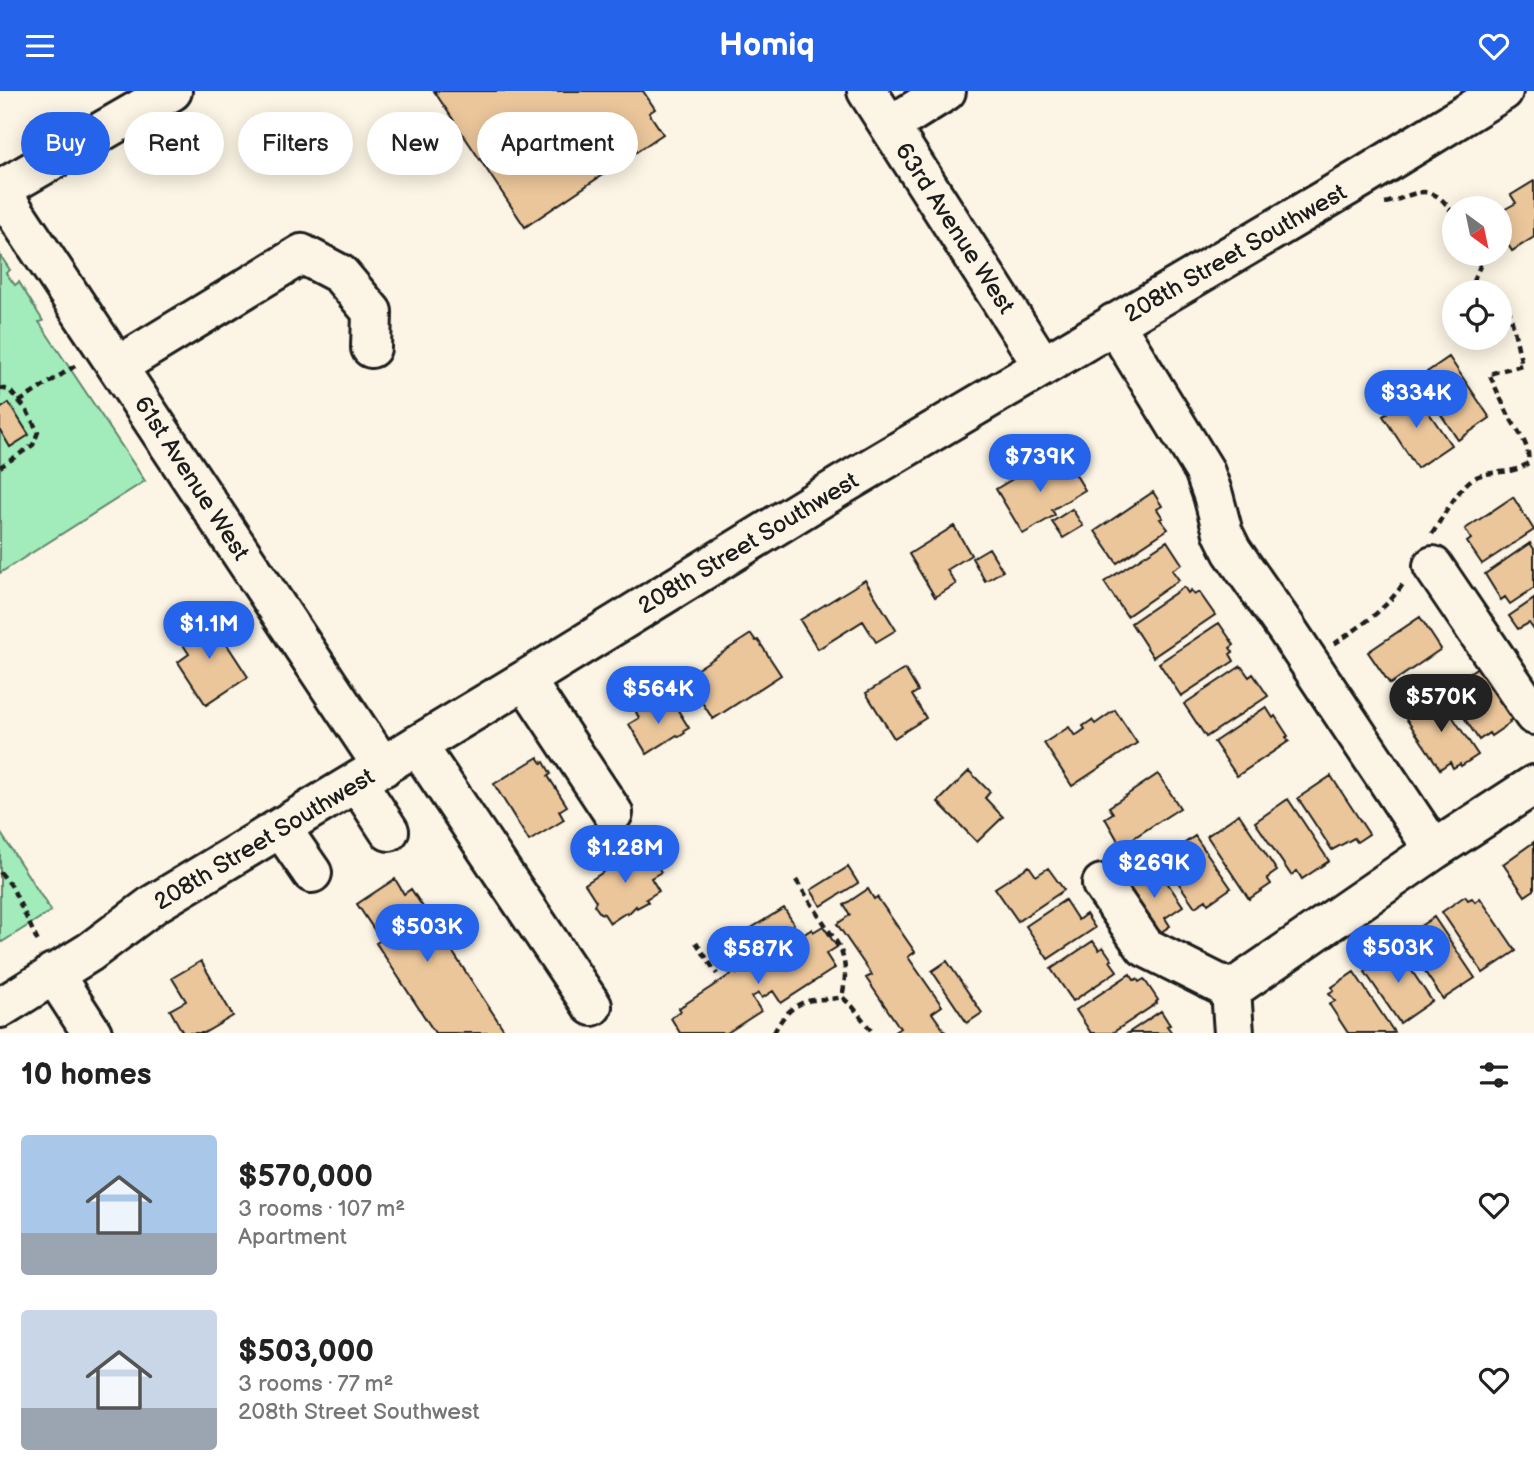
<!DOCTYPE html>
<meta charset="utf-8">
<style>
:root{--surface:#fff;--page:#f2f2f2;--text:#222;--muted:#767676;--accent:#2563eb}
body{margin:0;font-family:"Balsamiq Sans",sans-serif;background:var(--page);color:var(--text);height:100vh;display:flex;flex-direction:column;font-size:26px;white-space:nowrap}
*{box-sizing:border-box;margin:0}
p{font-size:23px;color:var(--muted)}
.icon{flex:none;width:38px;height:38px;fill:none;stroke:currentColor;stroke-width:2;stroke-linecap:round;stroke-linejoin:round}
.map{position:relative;height:942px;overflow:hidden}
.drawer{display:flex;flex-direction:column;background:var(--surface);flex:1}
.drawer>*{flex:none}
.guide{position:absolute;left:21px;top:21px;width:700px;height:63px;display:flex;gap:14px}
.needle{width:46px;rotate:147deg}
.fabs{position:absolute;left:1442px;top:105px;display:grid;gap:14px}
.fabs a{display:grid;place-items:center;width:70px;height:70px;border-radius:50%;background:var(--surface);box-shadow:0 4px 18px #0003;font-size:35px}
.price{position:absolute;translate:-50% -60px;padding:0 16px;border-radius:24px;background:var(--accent);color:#fff;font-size:23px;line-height:46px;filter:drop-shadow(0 2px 4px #0008)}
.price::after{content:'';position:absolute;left:50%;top:42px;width:21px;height:16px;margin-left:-10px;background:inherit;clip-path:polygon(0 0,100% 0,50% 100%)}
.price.selected{background:#222;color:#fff}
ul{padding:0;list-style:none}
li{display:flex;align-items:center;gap:21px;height:175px;padding:0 21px}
li span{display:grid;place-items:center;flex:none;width:196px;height:140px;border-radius:7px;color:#555}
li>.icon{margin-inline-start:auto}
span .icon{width:84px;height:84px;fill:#fffc;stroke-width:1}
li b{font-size:30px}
h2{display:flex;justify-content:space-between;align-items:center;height:84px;padding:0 21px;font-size:30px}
.tag{padding:0 24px;border-radius:32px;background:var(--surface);box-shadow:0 4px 18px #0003;font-size:24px;line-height:63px}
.tag.selected{background:var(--accent);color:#fff}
header{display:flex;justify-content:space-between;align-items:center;height:91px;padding:0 21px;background:var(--accent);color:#fff;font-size:32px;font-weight:800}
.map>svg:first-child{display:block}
.green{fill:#a2ecbb;stroke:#5f846c;stroke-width:2}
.building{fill:#ebc69b;stroke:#1c1c1c;stroke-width:2}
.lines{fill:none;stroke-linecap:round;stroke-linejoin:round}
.minor-casing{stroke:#1c1c1c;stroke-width:44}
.path{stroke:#1c1c1c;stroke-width:4.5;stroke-dasharray:7 5;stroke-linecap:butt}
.minor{stroke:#fcf5e5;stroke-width:38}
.labels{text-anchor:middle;stroke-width:5;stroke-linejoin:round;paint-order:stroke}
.street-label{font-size:24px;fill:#1c1c1c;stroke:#fcf5e5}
</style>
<header><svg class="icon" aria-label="menu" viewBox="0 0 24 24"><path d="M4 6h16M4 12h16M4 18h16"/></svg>Homiq<svg class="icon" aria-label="heart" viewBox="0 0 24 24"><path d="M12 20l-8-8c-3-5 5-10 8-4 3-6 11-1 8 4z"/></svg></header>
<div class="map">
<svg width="1534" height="942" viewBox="0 0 1534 942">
<rect width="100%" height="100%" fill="#fcf5e5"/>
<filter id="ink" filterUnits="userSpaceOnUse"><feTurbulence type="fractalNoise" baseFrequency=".0143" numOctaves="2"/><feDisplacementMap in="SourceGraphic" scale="14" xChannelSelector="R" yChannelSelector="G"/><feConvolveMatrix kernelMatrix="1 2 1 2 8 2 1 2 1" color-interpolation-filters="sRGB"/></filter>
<g filter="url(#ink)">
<path class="green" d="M0,164L10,179L6,182L15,194L19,191L43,230L39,231L145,390L0,482Z
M0,741L51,820L2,851L0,849Z"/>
<path class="building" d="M434,0H643L655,18L649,22L663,43L525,136Z
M1534,90V146L1512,160L1500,141V121L1516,112L1511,104Z
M1449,266L1490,327L1458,349L1420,292L1430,286L1427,281Z
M1416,303L1451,354L1417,377L1383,325L1387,323L1386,320L1404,308L1405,310Z
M9,312L29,344L10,356L0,339V318Z
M1065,366L1085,399L1052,419L1055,424L1023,443L996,398L1029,378L1033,385Z
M1153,401L1162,415L1157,418L1163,427L1160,428L1168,438L1117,472L1095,440Z
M1513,406L1534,439L1482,473L1467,451L1471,448L1465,438Z
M1072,418L1083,435L1063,447L1052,431Z
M954,435L971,464L947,479L956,493L935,506L909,463Z
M1167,450L1182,473L1172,479L1179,489L1127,525L1104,491Z
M1530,452L1534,458V497L1510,513L1505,506L1501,509L1485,483Z
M989,457L1003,480L985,490L972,467Z
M865,489L896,539L876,551L863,530L818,558L800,529Z
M1184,496L1188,502L1191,499L1194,504L1199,501L1215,524L1153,566L1131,532Z
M1534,508V539L1529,532L1518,538L1509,525Z
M202,525L208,534L210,533L219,547L222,546L248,586L206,614L178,571L189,563L176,543Z
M1420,526L1441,558L1390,593L1368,561Z
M1219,532L1234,554L1230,557L1233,561L1230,563L1234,570L1181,605L1159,572Z
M751,543L756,550L758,549L781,584L713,628L689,592L692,590L688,584Z
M1241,575L1249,586L1253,583L1268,605L1206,646L1184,613Z
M1478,576L1512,628L1509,630L1510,632L1491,645L1489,642L1479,649L1445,598Z
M905,578L918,600L912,604L926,627L894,647L866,602Z
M1438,604L1478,664L1461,675L1460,673L1453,677L1450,671L1440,678L1405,626Z
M671,608L689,637L684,640L685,642L679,646L677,644L647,663L629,633L639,627L636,621L647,614L650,620Z
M1266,616L1273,627L1275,625L1288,645L1286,646L1289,650L1237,685L1214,651Z
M1115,619L1137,652L1072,695L1044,652L1069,636L1075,645L1085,638L1083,635L1092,629L1095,633Z
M538,666L542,672L544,671L551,683L548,685L567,715L559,720L564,729L529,750L494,693Z
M969,680L990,701L985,707L1003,726L977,751L938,711Z
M1158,683L1180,717L1121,755L1105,727L1113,722L1109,716Z
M1331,685L1369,743L1357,751L1354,747L1332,759L1298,707Z
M1288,708L1329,770L1302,788L1297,780L1291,784L1255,731Z
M1239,723L1277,780L1267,787L1271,793L1249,808L1207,745Z
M1195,745L1231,797L1208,813L1206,809L1195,816L1162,768Z
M1534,751V799L1525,805L1503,773Z
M646,757L661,781L651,787L659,800L646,808L648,811L637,817L636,815L628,823L627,821L610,832L604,823L600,822L594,814L596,810L585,793L634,761L635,763Z
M1029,775L1036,785L1048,777L1064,799L1018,830L995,797Z
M1156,775L1183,815L1165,827L1170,835L1155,845L1123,797Z
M848,776L858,792L821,815L811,799Z
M395,788L404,803L411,798L506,942H435L376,852L381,849L357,813Z
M868,798L874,808L877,806L915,861L908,866L942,915L932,922L946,942H893L900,937L866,887L872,884L837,833L850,824L844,814Z
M1465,805L1468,809L1472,807L1475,811L1480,807L1516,860L1483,882L1442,821Z
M1065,809L1078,829L1086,823L1095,837L1048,868L1026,835Z
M784,817L794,833L730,872L720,856Z
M1434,826L1475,887L1443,908L1405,851L1415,844L1413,840Z
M823,835L837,856L826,863L835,877L781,912L773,900L762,907L759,902L752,906L761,920L727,942H680L671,927L681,920L679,917L736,880L737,883L749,875L753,881L758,877L757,874L812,838L813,841Z
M1093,850L1099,859L1103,856L1112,869L1110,870L1117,880L1073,910L1051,878Z
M1395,855L1432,910L1400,932L1365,881L1376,873L1373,870Z
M201,870L233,925L204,942H183L170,919L186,910L172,887Z
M947,870L982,922L967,932L932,880Z
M1354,881L1394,941L1393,942H1348L1329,913L1335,910L1329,902L1334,899L1332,896Z
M1130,883L1134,889L1137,888L1139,891L1144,888L1158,909L1156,911L1157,912L1112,942H1091L1076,919Z
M1161,920L1170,934L1167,935L1172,942H1128Z"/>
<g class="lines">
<g class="minor-casing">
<path id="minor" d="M867,0L1043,275
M890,35L946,0
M0,99L383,676
M0,99L172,0
M1114,232L1204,379L1213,404L1223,442L1232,460L1286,537L1434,759
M118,275L302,163L340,183L372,221L371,257
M1433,475L1534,624
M525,589L613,722
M417,654L592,915
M357,691L389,740
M281,737L312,782
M1102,793L1145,856L1231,899
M53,882L92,942
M1231,899L1434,759L1534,694
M1231,899L1234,942
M0,917L90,861L154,813L525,589L842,394L1363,86L1503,0"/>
</g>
<path class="path" d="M1385,112C1395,110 1403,106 1413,103C1433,96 1445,109 1454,125
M1468,201L1480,175L1477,163
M0,297L9,299L26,318L38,341L33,354L0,376
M19,311L78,273
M1432,443C1441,429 1458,398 1471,389C1475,386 1481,384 1486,383C1502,380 1515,382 1528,372C1531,354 1517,340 1509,325C1502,311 1496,297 1489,283L1522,274L1510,222L1505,219L1500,221
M1334,553C1361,535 1387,518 1405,490
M0,781L11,794L39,853
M796,789L839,855C847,873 846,887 842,906L853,916L873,942
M696,851L717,883
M774,942C781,926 795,911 813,909C823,907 832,909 842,906"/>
<use href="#minor" class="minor"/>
</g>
</g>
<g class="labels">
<g class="street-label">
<text transform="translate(955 137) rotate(57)" y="8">63rd Avenue West</text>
<text transform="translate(1235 162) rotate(-30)" y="8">208th Street Southwest</text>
<text transform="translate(192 387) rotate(57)" y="8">61st Avenue West</text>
<text transform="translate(748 452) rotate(-31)" y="8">208th Street Southwest</text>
<text transform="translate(264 748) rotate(-31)" y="8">208th Street Southwest</text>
</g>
</g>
</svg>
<div class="fabs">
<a><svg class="needle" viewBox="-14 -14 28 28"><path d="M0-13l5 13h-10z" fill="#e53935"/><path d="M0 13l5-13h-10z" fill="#767676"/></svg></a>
<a><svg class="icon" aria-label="locate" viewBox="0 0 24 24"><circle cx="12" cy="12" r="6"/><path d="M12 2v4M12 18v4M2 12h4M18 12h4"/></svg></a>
</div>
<b class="price" style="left:1416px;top:339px">$334K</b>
<b class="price" style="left:1040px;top:403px">$739K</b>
<b class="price" style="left:209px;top:570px">$1.1M</b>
<b class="price" style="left:658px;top:635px">$564K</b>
<b class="price selected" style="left:1441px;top:643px">$570K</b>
<b class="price" style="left:625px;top:794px">$1.28M</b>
<b class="price" style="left:1154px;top:809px">$269K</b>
<b class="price" style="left:427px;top:873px">$503K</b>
<b class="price" style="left:1398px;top:894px">$503K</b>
<b class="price" style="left:758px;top:895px">$587K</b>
<div class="guide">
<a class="tag selected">Buy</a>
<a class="tag">Rent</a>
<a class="tag">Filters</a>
<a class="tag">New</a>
<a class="tag">Apartment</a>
</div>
</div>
<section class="drawer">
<h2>10 homes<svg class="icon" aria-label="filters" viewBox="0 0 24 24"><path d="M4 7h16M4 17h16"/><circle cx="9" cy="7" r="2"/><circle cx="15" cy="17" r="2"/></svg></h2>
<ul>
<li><span style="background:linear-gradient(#a9c7e8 70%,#9aa5b1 0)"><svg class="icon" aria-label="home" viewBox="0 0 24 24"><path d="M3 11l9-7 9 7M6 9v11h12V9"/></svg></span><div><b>$570,000</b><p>3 rooms · 107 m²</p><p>Apartment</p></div><svg class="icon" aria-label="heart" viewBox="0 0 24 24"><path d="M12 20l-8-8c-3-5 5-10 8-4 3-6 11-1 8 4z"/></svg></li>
<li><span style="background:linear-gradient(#c9d6e8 70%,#9aa5b1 0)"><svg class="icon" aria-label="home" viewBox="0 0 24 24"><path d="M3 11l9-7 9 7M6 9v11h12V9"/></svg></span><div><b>$503,000</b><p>3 rooms · 77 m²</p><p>208th Street Southwest</p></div><svg class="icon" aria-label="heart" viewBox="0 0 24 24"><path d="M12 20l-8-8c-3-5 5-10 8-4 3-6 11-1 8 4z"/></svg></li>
</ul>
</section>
